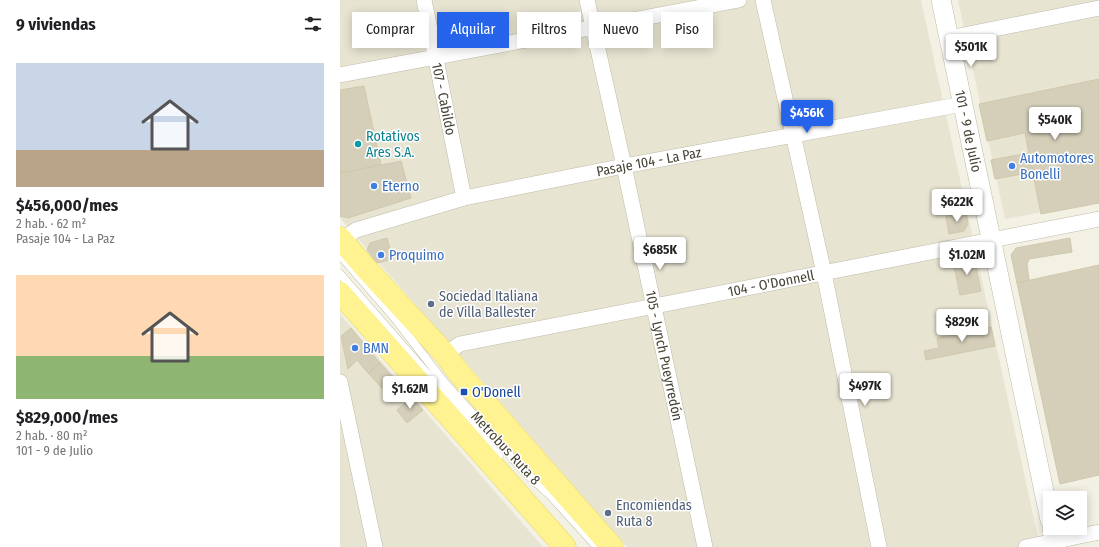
<!DOCTYPE html>
<html lang="es">
<meta charset="utf-8">
<style>
:root{--surface:#fff;--page:#f6f6f6;--text:#202124;--muted:#757577;--accent:#2563eb}
body{margin:0;font-family:"Fira Sans Condensed",sans-serif;background:var(--page);color:var(--text);height:100vh;display:flex;flex-direction:column;font-size:15px;white-space:nowrap}
*{box-sizing:border-box;margin:0}
p{font-size:13px;color:var(--muted)}
.icon{flex:none;width:22px;height:22px;fill:none;stroke:currentColor;stroke-width:2;stroke-linecap:round;stroke-linejoin:round}
.map{position:relative;flex:1;overflow:hidden}
.panel{display:flex;flex-direction:column;background:var(--surface);width:340px}
.panel>*{flex:none}
.banner{position:absolute;left:12px;top:12px;width:380px;height:36px;display:flex;gap:8px}
.buttons{position:absolute;left:703px;top:491px;display:grid;gap:8px}
.buttons a{display:grid;place-items:center;width:44px;height:44px;border-radius:0px;background:var(--surface);box-shadow:0 2px 10px #0003;font-size:20px}
.price{position:absolute;translate:-50% -34px;padding:0 9px;border-radius:4px;background:#fff;color:#222;font-size:13px;line-height:26px;filter:drop-shadow(0 1px 2px #0008)}
.price::after{content:'';position:absolute;left:50%;top:24px;width:12px;height:9px;margin-left:-6px;background:inherit;clip-path:polygon(0 0,100% 0,50% 100%)}
.price.selected{background:var(--accent);color:#fff}
ul{padding:0;list-style:none}
li{display:grid;align-content:center;gap:8px;height:212px;padding:0 16px}
li span{display:grid;place-items:center;height:124px;border-radius:0px;color:#555}
li>.icon{margin-inline-start:auto}
span .icon{width:72px;height:72px;fill:#fffc;stroke-width:1}
li b{font-size:17px}
h2{display:flex;justify-content:space-between;align-items:center;height:48px;padding:0 16px;font-size:17px}
.tag{padding:0 14px;border-radius:0px;background:var(--surface);box-shadow:0 2px 10px #0003;font-size:14px;line-height:36px}
.tag.selected{background:var(--accent);color:#fff}
main{display:flex;flex:1;min-height:0}
.map>svg:first-child{display:block}
.residential{fill:#e7e4d2}
.building{fill:#d5cfb9;stroke:#d0c8ac}
.lines{fill:none;stroke-linecap:round;stroke-linejoin:round}
.service-casing{stroke:#bfbba7;stroke-width:9}
.minor-casing{stroke:#bfbba7;stroke-width:16}
.tertiary-casing{stroke:#bfbba7;stroke-width:20}
.primary-casing{stroke:#e9d75d;stroke-width:23}
.service{stroke:#fff;stroke-width:8}
.minor{stroke:#fff;stroke-width:15}
.tertiary{stroke:#fff;stroke-width:19}
.primary{stroke:#fff391;stroke-width:22}
.culture-dot{fill:#0f9aa8;stroke:#fff;stroke-width:1.5}
.shop-dot{fill:#3f7fe0;stroke:#fff;stroke-width:1.5}
.service-dot{fill:#5c6f8a;stroke:#fff;stroke-width:1.5}
.transit-dot{fill:#1a4fb4;stroke:#fff;stroke-width:1.5}
.labels{text-anchor:middle;stroke-width:3;stroke-linejoin:round;paint-order:stroke}
.street-label{font-size:14px;fill:#464234;stroke:#fff}
.culture-label{font-size:14px;fill:#0d838f;stroke:#fff;text-anchor:start}
.shop-label{font-size:14px;fill:#366cbe;stroke:#fff;text-anchor:start}
.service-label{font-size:14px;fill:#4e5e75;stroke:#fff;text-anchor:start}
.transit-label{font-size:14px;fill:#164399;stroke:#fff;text-anchor:start}
</style>
<main>
<section class="panel">
<h2>9 viviendas<svg class="icon" aria-label="filters" viewBox="0 0 24 24"><path d="M4 7h16M4 17h16"/><circle cx="9" cy="7" r="2"/><circle cx="15" cy="17" r="2"/></svg></h2>
<ul>
<li><span style="background:linear-gradient(#c9d6e8 70%,#b9a48a 0)"><svg class="icon" aria-label="home" viewBox="0 0 24 24"><path d="M3 11l9-7 9 7M6 9v11h12V9"/></svg></span><div><b>$456,000/mes</b><p>2 hab. · 62 m²</p><p>Pasaje 104 - La Paz</p></div></li>
<li><span style="background:linear-gradient(#ffd9b3 65%,#8fb573 0)"><svg class="icon" aria-label="home" viewBox="0 0 24 24"><path d="M3 11l9-7 9 7M6 9v11h12V9"/></svg></span><div><b>$829,000/mes</b><p>2 hab. · 80 m²</p><p>101 - 9 de Julio</p></div></li>
</ul>
</section>
<div class="map">
<svg width="759" height="547" viewBox="0 0 759 547">
<rect width="100%" height="100%" fill="#f3f1e4"/>
<path class="residential" d="M0,0H581L700,547H287L0,218Z
M618,0H759V201L665,219Z
M0,314L203,547H0Z"/>
<path class="building" d="M759,79V203L701,214L685,133L647,141L639,104Z
M24,86L41,165L0,173V90Z
M689,153L693,172L655,179L651,160Z
M61,161L71,198L8,218L0,216V173Z
M626,212L628,224L624,231L609,234L606,216Z
M47,238L53,259L37,263L27,250L30,243Z
M730,238L732,252L689,259L687,264L689,280L677,283L671,255L676,248Z
M628,258L635,263L641,291L620,295L613,261Z
M759,265V475L720,484L677,283Z
M651,327L655,346L586,360L584,351L599,348L597,338Z
M11,328L40,363L28,373L17,360L8,369L1,336Z
M40,363L54,378L42,388L28,373Z
M72,397L83,410L67,423L57,410Z"/>
<g class="lines">
<g class="service-casing">
<path id="service" d="M0,255L54,317L104,382L187,474L211,496L257,547
M0,274L159,456"/>
</g>
<g class="minor-casing">
<g id="minor">
<path id="s1" d="M84,0L124,198"/>
<path id="s2" d="M247,0L284,166L365,547"/>
<path d="M423,0L484,273L539,547"/>
<path d="M609,38L759,8"/>
<path d="M0,75L399,0"/>
<path id="s3" d="M1,240L16,230L124,198L284,166L623,104"/>
<path id="s4" d="M105,354L120,344L759,219"/>
<path d="M0,382L35,547"/>
<path d="M686,547L759,532"/>
</g>
</g>
<g class="tertiary-casing">
<g id="tertiary">
<path id="s5" d="M601,0L710,520"/>
<path d="M712,528L716,547"/>
</g>
</g>
<g class="primary-casing">
<path id="primary" d="M0,238L22,264L105,354L119,373L272,547
M0,293L225,547"/>
</g>
<use href="#service" class="service"/>
<use href="#minor" class="minor"/>
<use href="#tertiary" class="tertiary"/>
<use href="#primary" class="primary"/>
</g>
<circle class="culture-dot" cx="18" cy="144" r="4"/>
<g class="shop-dot">
<circle cx="672" cy="166" r="4"/>
<circle cx="34" cy="186" r="4"/>
<circle cx="41" cy="255" r="4"/>
<circle cx="15" cy="348" r="4"/>
</g>
<g class="service-dot">
<circle cx="91" cy="304" r="4"/>
<circle cx="268" cy="513" r="4"/>
</g>
<rect class="transit-dot" x="120" y="388" width="8" height="8" rx="2"/>
<g class="labels">
<g class="street-label">
<text dy="5" stroke="none"><textPath href="#s1" startOffset="101">107 - Cabildo</textPath></text>
<text dy="5" stroke="none"><textPath href="#s5" startOffset="134">101 - 9 de Julio</textPath></text>
<text dy="5" stroke="none"><textPath href="#s3" startOffset="319">Pasaje 104 - La Paz</textPath></text>
<text dy="5" stroke="none"><textPath href="#s4" startOffset="335">104 - O'Donnell</textPath></text>
<text dy="5" stroke="none"><textPath href="#s2" startOffset="364">105 - Lynch Pueyrredón</textPath></text>
<text transform="translate(166 448) rotate(47)" y="5">Metrobus Ruta 8</text>
</g>
<g class="culture-label">
<text x="26" y="141">Rotativos<tspan x="26" dy="16">Ares S.A.</tspan></text>
</g>
<g class="shop-label">
<text x="680" y="163">Automotores<tspan x="680" dy="16">Bonelli</tspan></text>
<text x="42" y="191">Eterno</text>
<text x="49" y="260">Proquimo</text>
<text x="23" y="353">BMN</text>
</g>
<g class="service-label">
<text x="99" y="301">Sociedad Italiana<tspan x="99" dy="16">de Villa Ballester</tspan></text>
<text x="276" y="510">Encomiendas<tspan x="276" dy="16">Ruta 8</tspan></text>
</g>
<g class="transit-label">
<text x="132" y="397">O'Donell</text>
</g>
</g>
</svg>
<div class="buttons">
<a><svg class="icon" aria-label="layers" viewBox="0 0 24 24"><path d="M12 4l9 5-9 5-9-5zM3 14l9 5 9-5"/></svg></a>
</div>
<b class="price" style="left:631px;top:68px">$501K</b>
<b class="price selected" style="left:467px;top:134px">$456K</b>
<b class="price" style="left:715px;top:141px">$540K</b>
<b class="price" style="left:617px;top:223px">$622K</b>
<b class="price" style="left:320px;top:271px">$685K</b>
<b class="price" style="left:627px;top:276px">$1.02M</b>
<b class="price" style="left:622px;top:343px">$829K</b>
<b class="price" style="left:525px;top:407px">$497K</b>
<b class="price" style="left:70px;top:410px">$1.62M</b>
<div class="banner">
<a class="tag">Comprar</a>
<a class="tag selected">Alquilar</a>
<a class="tag">Filtros</a>
<a class="tag">Nuevo</a>
<a class="tag">Piso</a>
</div>
</div>
</main>
